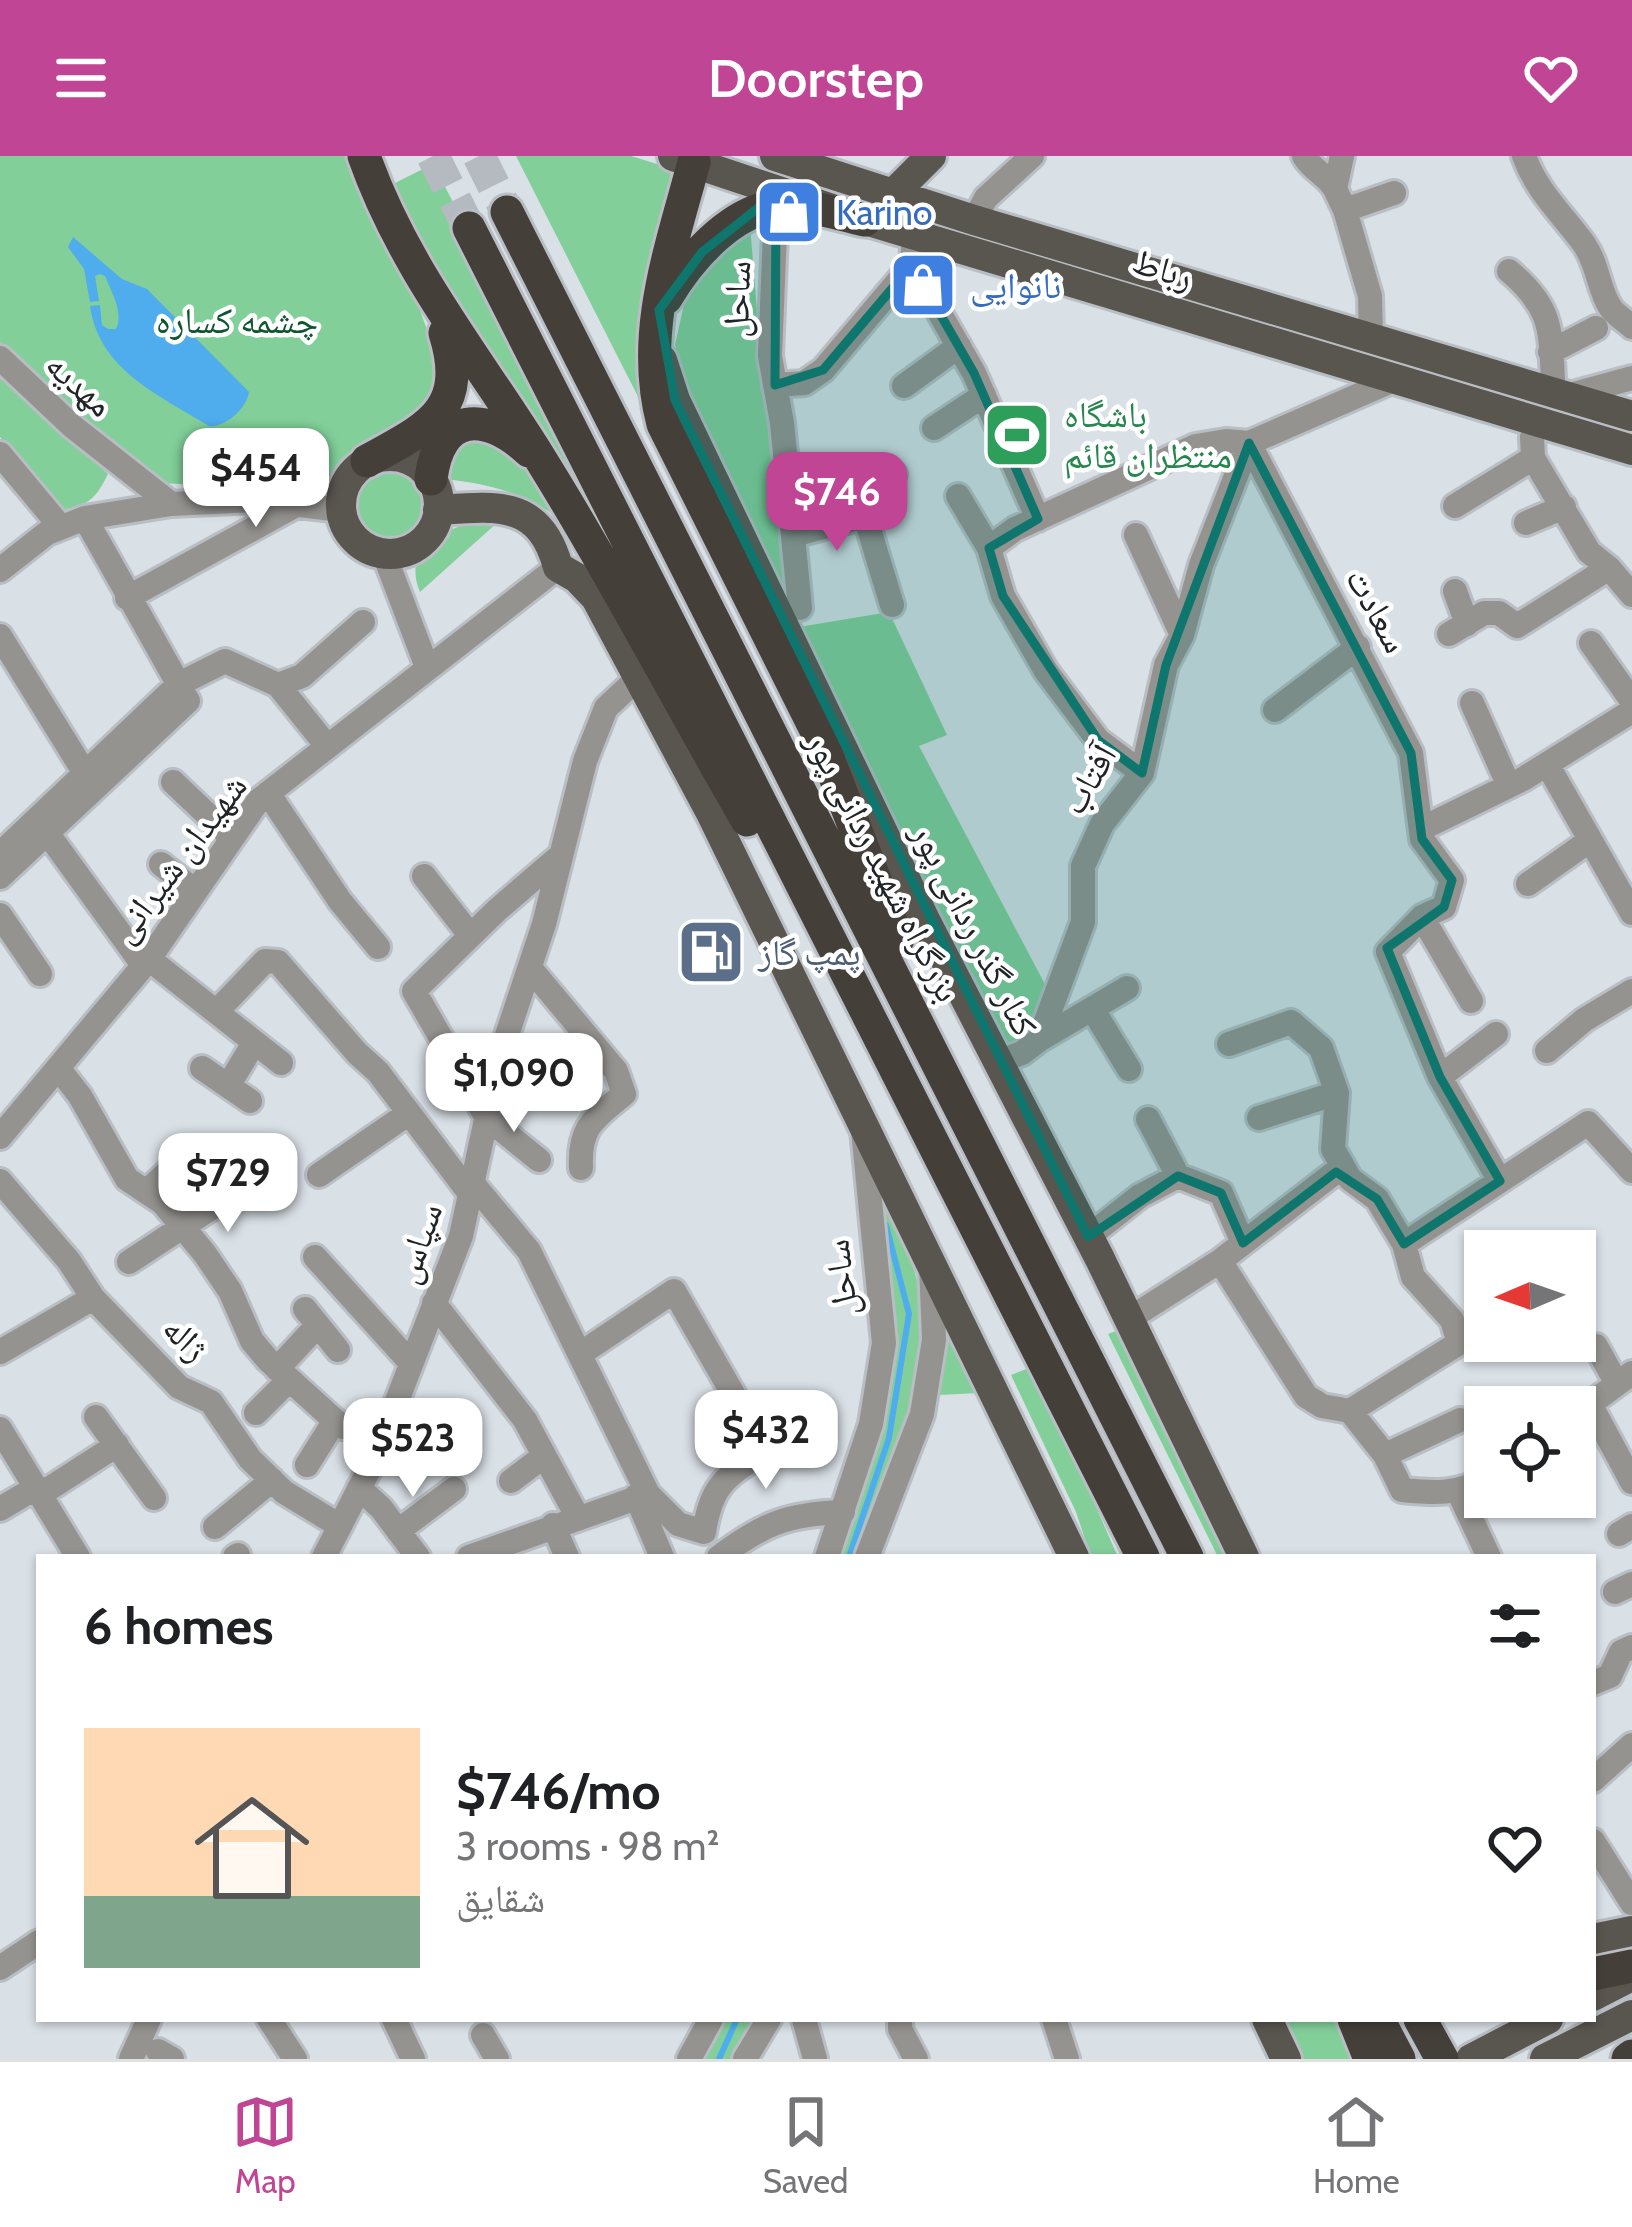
<!DOCTYPE html>
<meta charset="utf-8">
<style>
:root{--surface:#fff;--page:#f6f6f6;--text:#202124;--muted:#757577;--line:#e0e0e0;--accent:#c04595}
body{margin:0;font-family:Cabin,"Noto Naskh Arabic",sans-serif;background:var(--page);color:var(--text);height:100vh;display:flex;flex-direction:column;font-size:45px;white-space:nowrap}
*{box-sizing:border-box;margin:0}
p{font-size:39px;color:var(--muted)}
.icon{flex:none;width:66px;height:66px;fill:none;stroke:currentColor;stroke-width:2;stroke-linecap:round;stroke-linejoin:round}
.map{position:relative;flex:1;overflow:hidden}
.details{position:absolute;left:36px;top:1398px;width:1560px;height:468px;display:flex;flex-direction:column;background:var(--surface);border-radius:0px;box-shadow:0 3px 9px #0004}
.details>*{flex:none}
.needle{width:78px;rotate:268deg}
.fabs{position:absolute;left:1464px;top:1074px;display:grid;gap:24px}
.fabs a{display:grid;place-items:center;width:132px;height:132px;border-radius:0px;background:var(--surface);box-shadow:0 3px 9px #0004;font-size:60px}
.price{position:absolute;translate:-50% -102px;padding:0 27px;border-radius:24px;background:#fff;color:#222;font-size:39px;line-height:78px;filter:drop-shadow(0 3px 6px #0008)}
.price::after{content:'';position:absolute;left:50%;top:72px;width:36px;height:27px;margin-left:-18px;background:inherit;clip-path:polygon(0 0,100% 0,50% 100%)}
.price.on{background:var(--accent);color:#fff}
ul{padding:0;list-style:none}
li{display:flex;align-items:center;gap:36px;height:300px;padding:0 48px}
li span{display:grid;place-items:center;flex:none;width:336px;height:240px;border-radius:0px;color:#555}
li>.icon{margin-inline-start:auto}
span .icon{width:144px;height:144px;fill:#fffc;stroke-width:1}
li b{font-size:51px}
h2{display:flex;justify-content:space-between;align-items:center;height:144px;padding:0 48px;font-size:51px}
header{display:flex;justify-content:space-between;align-items:center;height:156px;padding:0 48px;background:var(--accent);color:#fff;font-size:54px;font-weight:600}
.tab-bar{display:flex;justify-content:space-around;align-items:center;height:168px;border-top:3px solid var(--line);background:var(--surface);font-size:33px;color:var(--muted)}
.tab-bar a{display:grid;justify-items:center;gap:6px}
.tab-bar .on{color:var(--accent)}
.map>svg:first-child{display:block}
.green{fill:#82cf9a}
.water{fill:#4fadee}
.lines{fill:none;stroke-linecap:round;stroke-linejoin:round}
.stream{stroke:#4fadee;stroke-width:6}
.highway-tunnel{stroke:#b4bac0;stroke-width:33;stroke-dasharray:33 16;stroke-linecap:butt}
.minor-casing{stroke:#b8bec3;stroke-width:30}
.major-casing{stroke:#b8bec3;stroke-width:36}
.highway-casing{stroke:#b8bec3;stroke-width:39}
.minor{stroke:#959390;stroke-width:24}
.major{stroke:#59554f;stroke-width:30}
.highway{stroke:#443f39;stroke-width:33}
.marked{fill:#0f766e;fill-opacity:0.2;stroke:#0f766e;stroke-width:9;stroke-linejoin:round}
.labels{text-anchor:middle;stroke-width:9;stroke-linejoin:round;paint-order:stroke}
.shop-label{font-size:36px;fill:#366cbe;stroke:#fff;text-anchor:start}
.street-label{font-size:36px;fill:#212426;stroke:#fff}
.park-label{font-size:36px;fill:#0e562e;stroke:#fff}
.leisure-label{font-size:36px;fill:#27864d;stroke:#fff;text-anchor:start}
.service-label{font-size:36px;fill:#4e5e75;stroke:#fff;text-anchor:start}
</style>
<header><svg class="icon" aria-label="menu" viewBox="0 0 24 24"><path d="M4 6h16M4 12h16M4 18h16"/></svg>Doorstep<svg class="icon" aria-label="heart" viewBox="0 0 24 24"><path d="M12 20l-8-8c-3-5 5-10 8-4 3-6 11-1 8 4z"/></svg></header>
<div class="map">
<svg width="1632" height="1903" viewBox="0 0 1632 1903">
<rect width="100%" height="100%" fill="#d9e0e6"/>
<path class="green" d="M0,0H345L418,149L440,209L425,252L311,335L161,327L11,200L0,186Z
M516,0H631L680,15L663,290Z
M433,8L464,67L745,634L607,381L517,249L387,31Z
M750,69L761,203L791,432L789,465L686,240L675,189L687,134L712,95Z
M0,218L108,318C96,343 87,351 59,354L0,281Z
M481,279L526,306L564,366C526,337 491,328 444,323V286Z
M350 349a38 38 0 1 1 76 0a38 38 0 1 1-76 0Z
M508,357L420,436C397,383 468,365 508,357Z
M889,456L947,579L919,590L1047,832L1031,880L1014,893L1001,888L793,472Z
M883,1037C960,1192 919,1252 862,1401H833L876,1273L872,1053Z
M939,1139L980,1237L939,1239Z
M1121,1173L1233,1401H1218L1108,1178Z
M1034,1210L1118,1401H1091L1076,1356L1011,1219Z
M723,1863H759L736,1903H703Z
M1280,1863H1338L1357,1903H1298Z"/>
<path class="water" d="M73,81L122,123L147,133L249,236C247,252 225,272 209,270C159,239 99,214 90,150L100,149L102,169L108,173H116C124,156 111,136 105,120L100,118L95,120L99,145L90,146L84,113L68,91Z"/>
<g class="lines">
<path class="stream" d="M849,1401L889,1282L909,1158L886,1069
M719,1903L737,1863"/>
<path class="highway-tunnel" d="M433,0L469,72
M479,0L507,56"/>
<g class="minor-casing">
<path id="minor" d="M1304,0C1313,15 1327,19 1335,33
M1342,0L1335,33L1345,54L1370,140L1371,182
M1524,0C1537,36 1562,58 1584,88C1598,108 1598,132 1610,151C1614,158 1626,165 1632,171
M776,51L770,200L782,267L800,452
M1345,54L1394,37
M974,64L986,42L1032,0
M914,78L912,109L974,217L1038,363
M1509,115C1557,156 1549,177 1554,237
M1550,196L1596,172
M0,202L72,270L171,348
M775,229L804,227L823,214L912,109
M904,230L959,190
M1566,240L1632,222
M1538,266L1532,281L1533,302L1589,396L1609,412L1632,439
M934,272L984,239
M1249,287L1411,597L1422,683L1452,724L1444,751L1422,761L1388,796L1440,921L1500,1025
M0,298L60,370
M958,340L989,392L1003,440L1046,515L1098,584L1142,617
M1455,350L1533,302
M1526,367L1564,351
M794,379L865,360
M1136,379L1182,479
M989,392L1015,373L1196,290L1226,285L1249,287L1396,223
M384,398L427,511
M0,414L47,377L85,362L171,348L258,344L341,354
M1455,435L1467,468
M127,442L298,348
M892,449L865,360L894,318
M1449,478L1484,457H1499L1517,470L1609,412
M0,480L86,619
M1591,487L1632,545
M278,529L302,520L363,466
M1472,547L1509,630
M1275,554L1358,491
M1547,608L1632,757
M173,626L232,682
M268,637L340,745L378,791
M1421,673L1523,623L1632,555
M48,678L143,809
M0,698L179,528L225,505L278,529L327,590
M161,708L195,735
M424,720L470,779
M0,721L188,545L85,362
M1528,728L1589,685
M0,759L40,818
M1422,761L1471,845
M149,803L281,907
M530,812L616,915L624,938C594,963 579,970 581,1012
M1093,854L1129,913
M217,855L265,805L278,806L357,897L378,916L471,1039
M1039,884L1127,832
M1229,888L1291,866L1321,892L1337,937L1333,993L1350,1023L1377,1043L1404,1088L1413,1121L1452,1164L1459,1187L1350,1255
M1547,895L1584,864L1632,835
M998,906L1022,897L1039,884L1083,766V710L1102,668L1142,617L1166,509L1182,479L1201,409L1249,287
M202,912L250,945
M59,913L80,940L127,1023L163,1047L205,1098L230,1135L252,1185L268,1204L342,1271L390,1261
M1440,921L1496,878
M228,930L254,887
M1259,962L1337,937
M1148,963L1178,1020
M0,981L149,803L258,645L558,411
M539,1004L487,962L414,835L496,755L561,699
M319,1019L409,957
M0,1025L69,1105L93,1142L179,1231L211,1246L250,1303L284,1336L340,1370
M474,1029L529,1095L648,1338L678,1368L704,1376C711,1332 722,1323 759,1299L760,1285L674,1135L580,1198
M147,1035L179,1006
M1088,1081L1140,1040L1178,1020L1221,1037L1243,1087
M1404,1088L1588,967L1632,1015
M315,1101L410,1206
M1220,1105L1306,1240L1322,1250L1350,1255L1385,1299L1402,1334C1433,1337 1457,1339 1485,1323
M129,1106L266,1016
M434,1147L525,1264L577,1360
M305,1153L338,1194
M1129,1163L1220,1105L1342,1011
M1596,1190L1617,1228
M0,1196L93,1142
M277,1213L316,1171
M1590,1248L1632,1326
M256,1257L289,1224
M1575,1259L1632,1217
M96,1261L154,1342
M0,1273L78,1401
M1385,1299L1460,1264
M307,1309L334,1266
M511,1325L544,1300
M359,1332L381,1352L418,1401
M1458,1335L1489,1401
M41,1338L117,1289
M636,1340L662,1401
M0,1353L37,1331
M553,1369L567,1401
M215,1371L272,1324
M398,1375L454,1333
M1619,1378L1632,1370
M235,1401L238,1399
M324,1401L374,1304L461,1080L499,903L544,768L585,605L606,552L640,520
M469,1401L648,1338
M719,1401C763,1368 787,1358 843,1356
M827,1401L871,1268L884,1187L863,974
M867,1401L922,1258L934,1184L931,1109
M1615,1436L1632,1428
M1593,1527L1610,1520L1621,1496L1632,1491
M1593,1624L1632,1589
M1593,1685L1632,1747
M0,1812L39,1786
M269,1863L295,1903
M394,1863L413,1903
M804,1863L815,1903
M900,1863V1873L916,1903
M1054,1863L1067,1903
M483,1879L497,1903
M158,1895L172,1903
M131,1903L149,1863
M689,1903L711,1863
M745,1903L769,1863"/>
</g>
<g class="major-casing">
<path id="major" d="M673,0L865,64L1632,294
M775,0L974,64L1632,260
M895,36L931,0
M662,204L675,244L926,766L1100,1103L1244,1401
M341 349a49 49 0 1 1 98 0a49 49 0 1 1-98 0Z
M438,354C497,350 540,344 558,411L577,422L596,442L711,657L1074,1401
M1593,1783L1632,1775
M1593,1840L1632,1820
M1267,1863L1286,1903
M1471,1903L1548,1863
M1545,1903L1632,1859"/>
</g>
<g class="highway-casing">
<path id="highway" d="M364,0C403,111 476,200 538,299C612,418 677,543 747,664
M694,6C671,93 639,178 663,268L820,582L898,783
M507,56L1187,1401
M469,72L1143,1401
M666,142C691,100 737,47 790,49C815,50 841,59 865,64
M367,305C428,271 469,255 445,177
M431,323C439,256 485,254 529,295
M1593,1818L1632,1810
M1354,1863L1370,1903
M1378,1863L1399,1903
M1420,1863L1442,1903
M1628,1903L1632,1900"/>
</g>
<use href="#minor" class="minor"/>
<use href="#major" class="major"/>
<use href="#highway" class="highway"/>
</g>
<path class="marked" d="M776,51L775,229L823,214L912,109L974,217L1038,363L989,392L1003,440L1098,584L1142,617L1166,509L1249,287L1411,597L1422,683L1452,724L1444,751L1387,792L1440,921L1500,1025L1404,1088L1377,1043L1336,1016L1243,1087L1221,1037L1178,1020L1088,1081L675,244L659,154L702,96L758,52Z"/>
<defs>
<g id="shop-square" transform="scale(3.45)"><rect x="-9" y="-9" width="18" height="18" rx="4" fill="#3f7fe0" stroke="#fff"/><path d="M-5-2.5h2.3a2.7 3.5 0 0 1 5.4 0H5L5.5 6h-11ZM-1.5-2.5h3a1.5 2.3 0 0 0-3 0Z" fill="#fff"/></g>
<g id="stadium-square" transform="scale(3.45)"><rect x="-9" y="-9" width="18" height="18" rx="4" fill="#2e9e5b" stroke="#fff"/><path d="M0-5a6.5 5 0 1 0 0 10a6.5 5 0 1 0 0-10ZM-3.5-1.8h7v3.6h-7Z" fill="#fff"/></g>
<g id="fuel-square" transform="scale(3.45)"><rect x="-9" y="-9" width="18" height="18" rx="4" fill="#5c6f8a" stroke="#fff"/><path d="M-5.5-6h7V0h2V4h1.3V-2.5L3-4.5l.8-.8L6-3V5H2.5V1h-1V6h-7ZM-4.2-4.7v3.2H.2V-4.7Z" fill="#fff"/></g>
</defs>
<g fill-rule="evenodd">
<use href="#shop-square" x="789" y="56"/>
<use href="#shop-square" x="923" y="129"/>
<use href="#stadium-square" x="1017" y="279"/>
<use href="#fuel-square" x="711" y="796"/>
</g>
<g class="labels">
<g class="shop-label">
<text x="836" y="69">Karino</text>
<text x="970" y="142">نانوایی</text>
</g>
<g class="street-label">
<text transform="translate(1163 112) rotate(17)" y="13">رباط</text>
<text transform="translate(736 143) rotate(-88)" y="13">ساحل</text>
<text transform="translate(80 228) rotate(42)" y="13">مهدیه</text>
<text transform="translate(1378 454) rotate(61)" y="13">سعادت</text>
<text transform="translate(1088 623) rotate(-60)" y="13">آفتاب</text>
<text transform="translate(178 702) rotate(-53)" y="13">شهیدان شیرانی</text>
<text transform="translate(884 710) rotate(63)" y="13">بزرگراه شهید ردانی پور</text>
<text transform="translate(975 773) rotate(63)" y="13">کنار گذر ردانی پور</text>
<text transform="translate(417 1087) rotate(-71)" y="13">سپاس</text>
<text transform="translate(840 1122) rotate(-97)" y="13">ساحل</text>
<text transform="translate(186 1182) rotate(44)" y="13">ژاله</text>
</g>
<g class="park-label">
<text x="237" y="177">چشمه کساره</text>
</g>
<g class="leisure-label">
<text x="1064" y="271">باشگاه<tspan x="1064" dy="41">منتظران قائم</tspan></text>
</g>
<g class="service-label">
<text x="758" y="809">پمپ گاز</text>
</g>
</g>
</svg>
<div class="fabs">
<a><svg class="needle" viewBox="-14 -14 28 28"><path d="M0-13l5 13h-10z" fill="#e53935"/><path d="M0 13l5-13h-10z" fill="#757577"/></svg></a>
<a><svg class="icon" aria-label="locate" viewBox="0 0 24 24"><circle cx="12" cy="12" r="6"/><path d="M12 2v4M12 18v4M2 12h4M18 12h4"/></svg></a>
</div>
<b class="price" style="left:256px;top:374px">$454</b>
<b class="price on" style="left:837px;top:398px">$746</b>
<b class="price" style="left:514px;top:979px">$1,090</b>
<b class="price" style="left:228px;top:1079px">$729</b>
<b class="price" style="left:766px;top:1336px">$432</b>
<b class="price" style="left:413px;top:1344px">$523</b>
<section class="details">
<h2>6 homes<svg class="icon" aria-label="filters" viewBox="0 0 24 24"><path d="M4 7h16M4 17h16"/><circle cx="9" cy="7" r="2"/><circle cx="15" cy="17" r="2"/></svg></h2>
<ul>
<li><span style="background:linear-gradient(#ffd9b3 70%,#7fa58c 0)"><svg class="icon" aria-label="home" viewBox="0 0 24 24"><path d="M3 11l9-7 9 7M6 9v11h12V9"/></svg></span><div><b>$746/mo</b><p>3 rooms · 98 m²</p><p>شقایق</p></div><svg class="icon" aria-label="heart" viewBox="0 0 24 24"><path d="M12 20l-8-8c-3-5 5-10 8-4 3-6 11-1 8 4z"/></svg></li>
</ul>
</section>
</div>
<nav class="tab-bar">
<a class="on"><svg class="icon" aria-label="map" viewBox="0 0 24 24"><path d="M3 6l6-2 6 2 6-2v14l-6 2-6-2-6 2zM9 4v14M15 6v14"/></svg>Map</a>
<a><svg class="icon" aria-label="saved" viewBox="0 0 24 24"><path d="M7 4h10v16l-5-4-5 4z"/></svg>Saved</a>
<a><svg class="icon" aria-label="home" viewBox="0 0 24 24"><path d="M3 11l9-7 9 7M6 9v11h12V9"/></svg>Home</a>
</nav>
